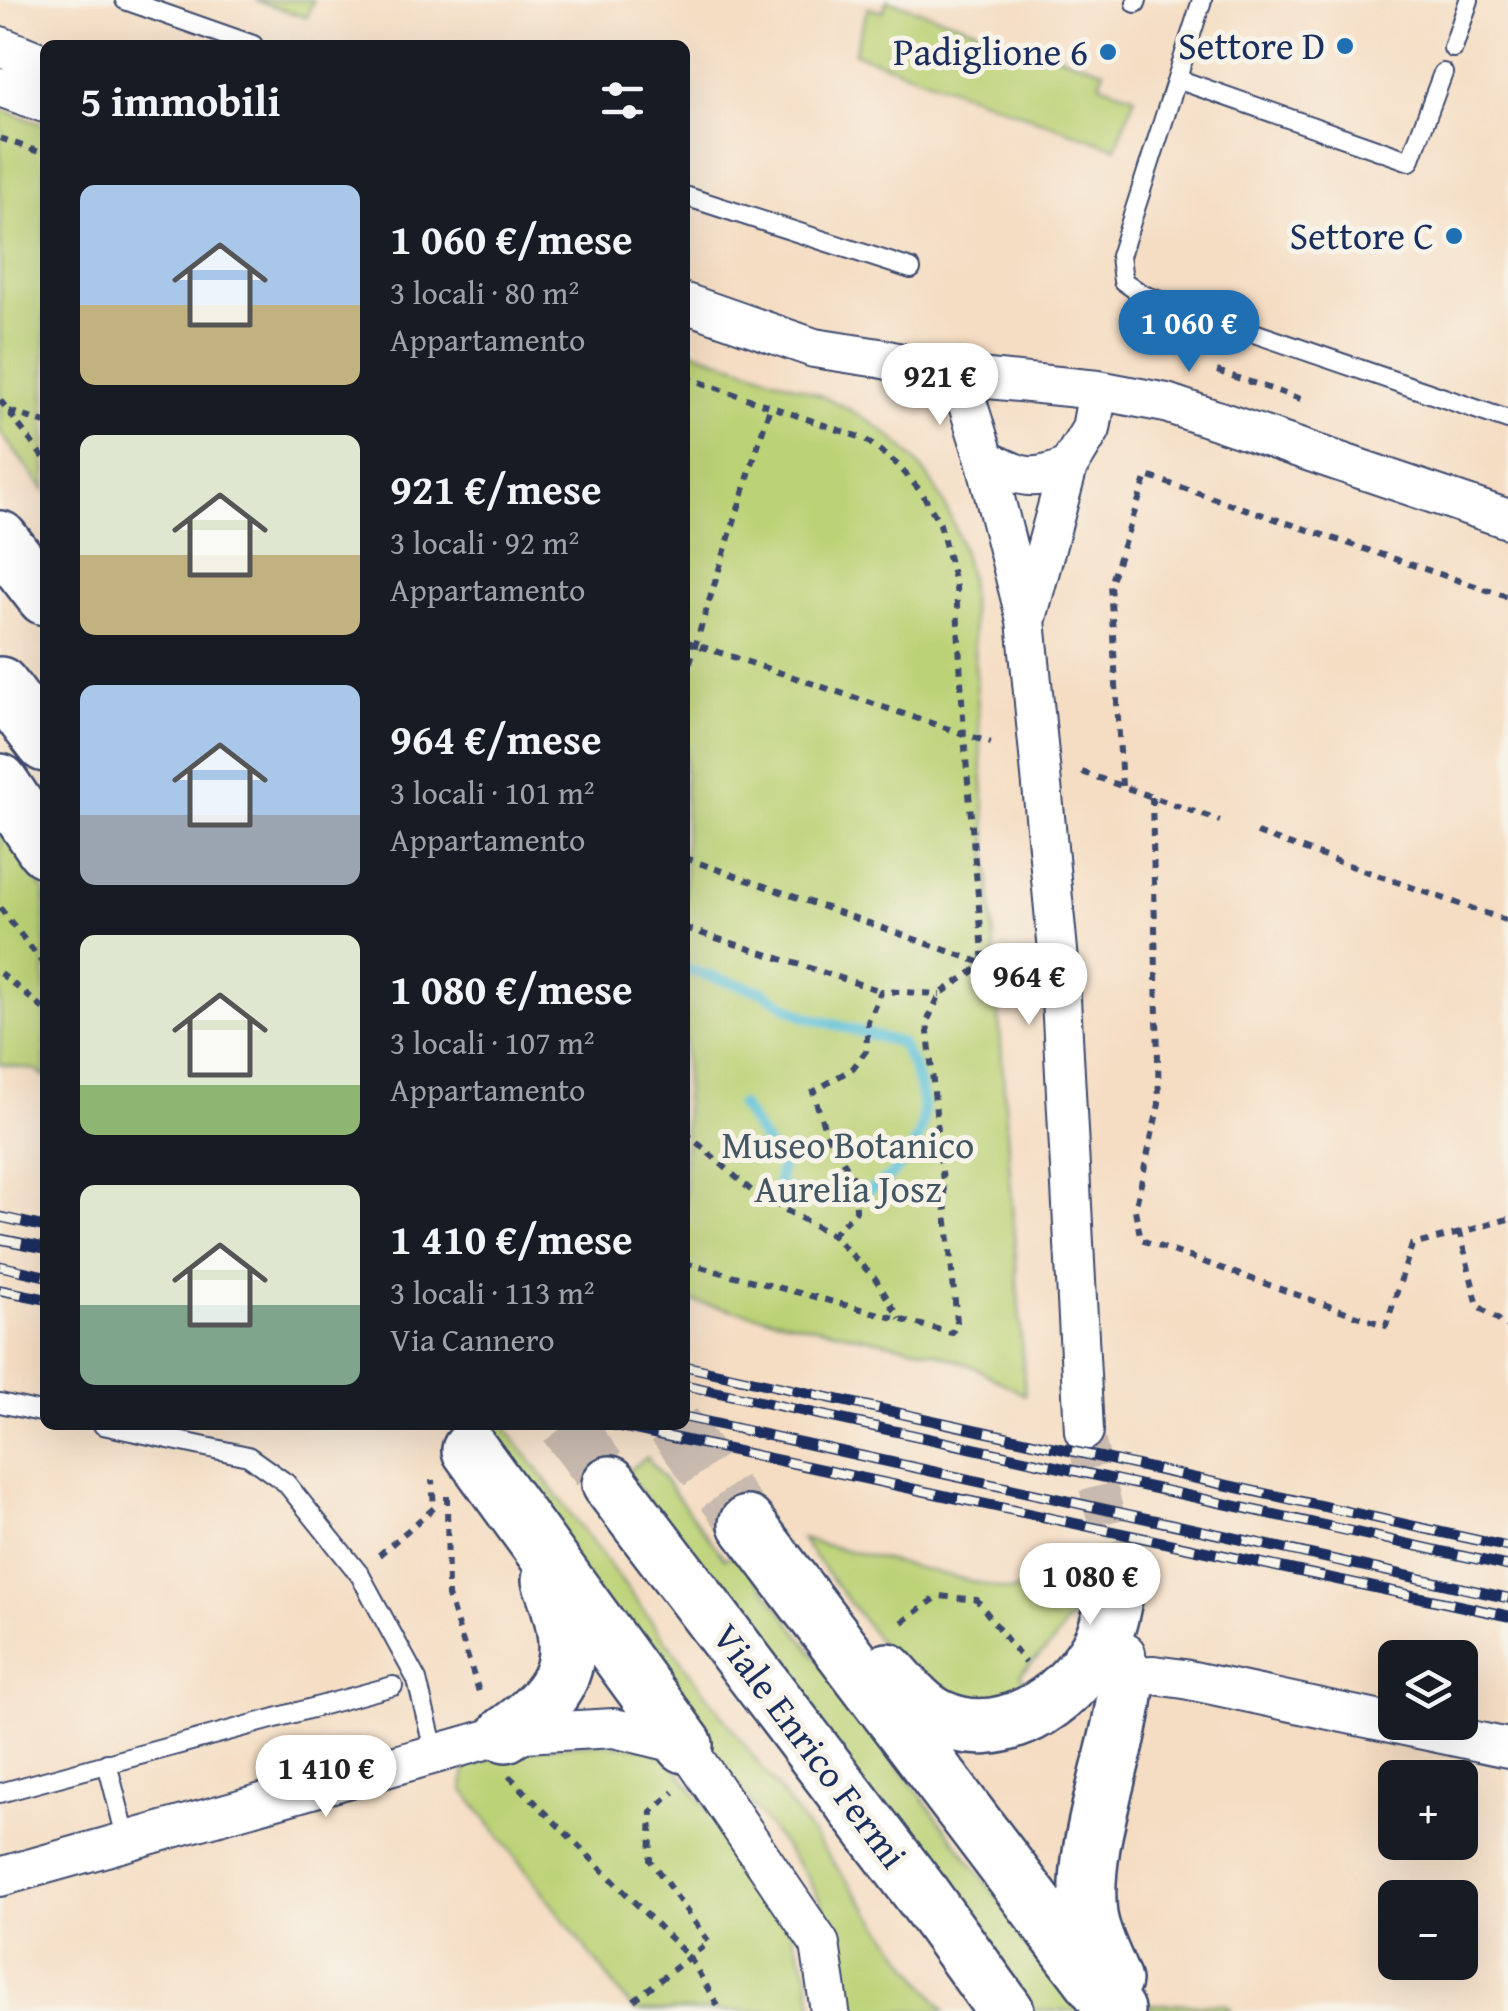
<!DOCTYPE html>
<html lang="it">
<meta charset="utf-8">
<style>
:root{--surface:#171b24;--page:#20242c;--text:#f1f3f6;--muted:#9ea1a6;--accent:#1f6fb2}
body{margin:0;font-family:"Gentium Book Plus",serif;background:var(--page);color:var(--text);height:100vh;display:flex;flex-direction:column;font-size:38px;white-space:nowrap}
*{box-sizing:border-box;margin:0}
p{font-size:32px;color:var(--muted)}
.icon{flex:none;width:55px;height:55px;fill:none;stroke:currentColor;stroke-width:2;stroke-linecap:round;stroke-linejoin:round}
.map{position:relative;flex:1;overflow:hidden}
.sheet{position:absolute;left:40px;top:40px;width:650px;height:1390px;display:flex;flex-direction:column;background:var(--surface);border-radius:15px;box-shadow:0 10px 40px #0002}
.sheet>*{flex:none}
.buttons{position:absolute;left:1378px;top:1640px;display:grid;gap:20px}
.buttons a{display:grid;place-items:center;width:100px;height:100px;border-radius:15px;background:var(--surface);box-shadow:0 10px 40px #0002;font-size:50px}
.price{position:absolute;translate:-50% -85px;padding:0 22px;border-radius:35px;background:#fff;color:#222;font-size:32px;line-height:65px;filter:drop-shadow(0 2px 5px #0008)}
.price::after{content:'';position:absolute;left:50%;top:60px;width:30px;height:22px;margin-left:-15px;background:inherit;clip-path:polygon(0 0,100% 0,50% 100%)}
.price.current{background:var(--accent);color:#fff}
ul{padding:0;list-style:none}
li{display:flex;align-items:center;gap:30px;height:250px;padding:0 40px}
li span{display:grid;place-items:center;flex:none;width:280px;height:200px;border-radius:15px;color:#555}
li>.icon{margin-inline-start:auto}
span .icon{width:120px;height:120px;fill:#fffc;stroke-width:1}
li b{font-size:42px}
h2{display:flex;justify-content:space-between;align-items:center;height:120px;padding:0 40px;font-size:42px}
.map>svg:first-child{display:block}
.green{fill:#bcd276;stroke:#6c806a;stroke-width:2.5}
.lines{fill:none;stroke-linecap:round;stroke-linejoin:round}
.stream{stroke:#59c0d7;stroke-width:11}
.street-tunnel{stroke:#c9baaf;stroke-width:38;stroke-dasharray:38 19;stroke-linecap:butt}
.primary-tunnel{stroke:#c9baaf;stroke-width:55;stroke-dasharray:55 28;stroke-linecap:butt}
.lane-casing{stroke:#3c496d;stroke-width:22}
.street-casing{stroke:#3c496d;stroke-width:42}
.primary-casing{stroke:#3c496d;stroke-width:60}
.path{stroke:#3c496d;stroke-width:6;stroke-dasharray:8 8;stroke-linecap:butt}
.lane{stroke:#fff;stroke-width:18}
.street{stroke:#fff;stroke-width:38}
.primary{stroke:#fff;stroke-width:55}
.rail-casing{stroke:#1b2f5e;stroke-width:11}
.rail{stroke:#f7f3e8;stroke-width:8;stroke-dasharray:22;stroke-linecap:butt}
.poi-dot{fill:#1f6fb2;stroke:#f7f3e8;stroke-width:4}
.labels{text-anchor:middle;stroke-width:10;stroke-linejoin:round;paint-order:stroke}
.poi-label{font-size:38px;fill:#1b2f5e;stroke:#f7f3e8;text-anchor:end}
.park-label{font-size:38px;fill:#435864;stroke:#f7f3e8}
.street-label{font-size:38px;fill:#1b2f5e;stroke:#f7f3e8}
</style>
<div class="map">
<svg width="1508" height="2011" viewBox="0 0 1508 2011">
<rect width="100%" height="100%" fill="#f7f3e8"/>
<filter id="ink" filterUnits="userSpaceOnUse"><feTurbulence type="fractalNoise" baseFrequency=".01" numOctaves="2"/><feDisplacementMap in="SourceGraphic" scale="20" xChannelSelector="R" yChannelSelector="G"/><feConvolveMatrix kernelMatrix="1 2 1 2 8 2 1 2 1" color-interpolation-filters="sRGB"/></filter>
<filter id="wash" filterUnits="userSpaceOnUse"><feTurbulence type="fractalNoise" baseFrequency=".0048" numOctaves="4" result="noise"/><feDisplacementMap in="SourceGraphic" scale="40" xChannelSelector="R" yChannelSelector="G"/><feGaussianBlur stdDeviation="2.25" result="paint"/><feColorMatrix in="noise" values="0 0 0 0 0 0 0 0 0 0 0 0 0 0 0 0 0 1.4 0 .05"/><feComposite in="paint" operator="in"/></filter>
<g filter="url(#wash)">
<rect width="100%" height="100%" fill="#f5ddc3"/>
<path class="green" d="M255,0H313L307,18Z
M887,0L1104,70L1100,84L1135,96L1116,148L854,53L868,8L883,12Z
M0,109L45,125V491L0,432Z
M685,348C824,396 934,414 969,577L1025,1395L972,1366L935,1352L685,1300Z
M0,827L45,892V1077L36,1070L0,1064Z
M500,1425H504L945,2011H851C843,1963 833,1920 808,1878L477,1444Z
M647,1457L725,1559L737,1552L1083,2011H1031L626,1472Z
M801,1539L1011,1591L1085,1569L1071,1617L1052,1644L1020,1674L1030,1692L971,1706L901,1670Z
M591,1743L642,1747L670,1760L783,1909L807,1971L814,2011H634L463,1789L465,1766L545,1747Z
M1148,2004L1227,2005L1231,2011H1153Z"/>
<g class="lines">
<path class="stream" d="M685,969L761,991L804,1016L901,1043C911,1062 923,1087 923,1110C924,1130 916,1145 905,1160C873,1202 824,1207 778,1186L781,1166L740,1105"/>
</g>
</g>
<g filter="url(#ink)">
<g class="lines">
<path class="street-tunnel" d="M1084,1431L1116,1557"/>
<path class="primary-tunnel" d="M566,1425L610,1484
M674,1425L747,1524"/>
<g class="lane-casing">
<path id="lane" d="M125,0L253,45
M1202,0L1120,256L1123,281L1143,295L1508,420
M1136,3L1137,0
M1453,48L1469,0
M1177,79L1410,161L1443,73
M685,196L911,269
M0,1403L45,1413
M103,1425L248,1456L286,1483L360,1575L417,1680L435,1754
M107,1763L127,1841
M0,1793L393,1686"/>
</g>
<g class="street-casing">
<path id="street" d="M0,46L45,64
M0,87L45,103
M685,303L814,348L879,358L959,376L1098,390L1166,403L1508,519
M959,376L985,459L1026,620L1059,961L1084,1431
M985,459C1021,477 1030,483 1068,467
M1027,618L1068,467L1091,429L1098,390
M1126,1653L1127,1676L1154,1675L1184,1679L1508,1748
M0,1877L506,1734L614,1728L685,1745L820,1944L830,2011"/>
</g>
<g class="primary-casing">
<path id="primary" d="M0,539L45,597
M0,685L45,744
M0,782L45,849
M470,1450L685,1745
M610,1484L923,1896L1006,2011
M747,1524L1116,2011
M888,1671C904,1688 918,1708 940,1718C1001,1746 1066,1702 1097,1650C1111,1627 1113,1600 1119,1575
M506,1734C572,1688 579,1655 550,1580
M1113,1981C1105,1960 1092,1937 1089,1915C1080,1839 1122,1754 1127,1676"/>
</g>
<path class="path" d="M0,138L45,154
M1217,371L1304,400
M685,377L865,439L898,465L922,493L940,524L956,587L964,736L984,964
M0,400L45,460
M9,411L45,423
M685,641L991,743
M685,678L770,407
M1082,772L1220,821
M1122,786L1110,584L1147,476L1508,597
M1152,797L1159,1104L1135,1210L1141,1240L1386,1326L1412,1245L1460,1233
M1257,833L1508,921
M685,858L982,963
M0,908L45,966
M685,928L881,991
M0,973L45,1010
M685,1132L754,1193L832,1235L875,1278L900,1319
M1508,1219L1460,1233L1478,1306L1508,1326
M832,1235L856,1211L855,1181L826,1133L813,1092L853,1068L866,1051L868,1022L881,991L940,994
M685,1263L952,1333L957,1322L927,1022L940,994L984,964
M447,1496L448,1596L481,1698
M379,1555L434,1508L432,1480
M902,1622L939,1596L977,1600L1025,1663
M509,1776L690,1958L721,2011
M634,2000L709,1942L650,1860L652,1811L674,1792"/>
<use href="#lane" class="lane"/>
<use href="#street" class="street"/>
<use href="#primary" class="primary"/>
<g class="rail-casing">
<path id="rail" d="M0,1217L45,1227
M0,1239L45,1248
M0,1266L45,1276
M0,1290L45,1299
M685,1366L1508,1547
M685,1385L1508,1566
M685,1417L1508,1598
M614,1425L1508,1616"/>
</g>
<use href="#rail" class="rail"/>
</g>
</g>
<g class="poi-dot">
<circle cx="1345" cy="46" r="10"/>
<circle cx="1108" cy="52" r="10"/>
<circle cx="1454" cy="236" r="10"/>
</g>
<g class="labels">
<g class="poi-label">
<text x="1325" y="59">Settore D</text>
<text x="1088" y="65">Padiglione 6</text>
<text x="1434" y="249">Settore C</text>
</g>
<g class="park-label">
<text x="848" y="1158">Museo Botanico<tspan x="848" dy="44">Aurelia Josz</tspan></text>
</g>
<g class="street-label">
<text transform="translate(810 1746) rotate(53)" y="13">Viale Enrico Fermi</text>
</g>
</g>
</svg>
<div class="buttons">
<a><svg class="icon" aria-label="layers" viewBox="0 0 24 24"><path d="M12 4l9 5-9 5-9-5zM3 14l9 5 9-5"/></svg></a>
<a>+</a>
<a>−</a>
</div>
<b class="price current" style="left:1189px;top:375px">1 060 €</b>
<b class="price" style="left:940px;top:428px">921 €</b>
<b class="price" style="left:1029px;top:1028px">964 €</b>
<b class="price" style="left:1090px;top:1628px">1 080 €</b>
<b class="price" style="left:326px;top:1820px">1 410 €</b>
<section class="sheet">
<h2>5 immobili<svg class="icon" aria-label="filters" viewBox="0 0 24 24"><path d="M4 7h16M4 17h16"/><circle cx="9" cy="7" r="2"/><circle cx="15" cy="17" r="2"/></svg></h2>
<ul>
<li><span style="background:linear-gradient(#a9c7e8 60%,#c2b280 0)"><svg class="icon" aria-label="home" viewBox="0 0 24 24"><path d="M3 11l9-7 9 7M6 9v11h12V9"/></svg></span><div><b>1 060 €/mese</b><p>3 locali · 80 m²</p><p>Appartamento</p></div></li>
<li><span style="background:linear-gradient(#dfe7d0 60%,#c2b280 0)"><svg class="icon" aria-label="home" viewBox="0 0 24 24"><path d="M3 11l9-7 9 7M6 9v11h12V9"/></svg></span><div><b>921 €/mese</b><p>3 locali · 92 m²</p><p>Appartamento</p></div></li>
<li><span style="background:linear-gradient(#a9c7e8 65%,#9aa5b1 0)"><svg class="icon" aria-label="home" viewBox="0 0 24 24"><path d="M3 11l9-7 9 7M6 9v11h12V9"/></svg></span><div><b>964 €/mese</b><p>3 locali · 101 m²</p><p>Appartamento</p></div></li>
<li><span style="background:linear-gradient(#dfe7d0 75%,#8fb573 0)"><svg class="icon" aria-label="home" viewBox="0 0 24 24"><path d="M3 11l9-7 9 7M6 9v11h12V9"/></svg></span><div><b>1 080 €/mese</b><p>3 locali · 107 m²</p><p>Appartamento</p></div></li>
<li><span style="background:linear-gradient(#dfe7d0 60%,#7fa58c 0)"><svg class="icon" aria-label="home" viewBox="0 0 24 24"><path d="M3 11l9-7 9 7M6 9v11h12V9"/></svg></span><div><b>1 410 €/mese</b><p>3 locali · 113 m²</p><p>Via Cannero</p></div></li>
</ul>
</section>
</div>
